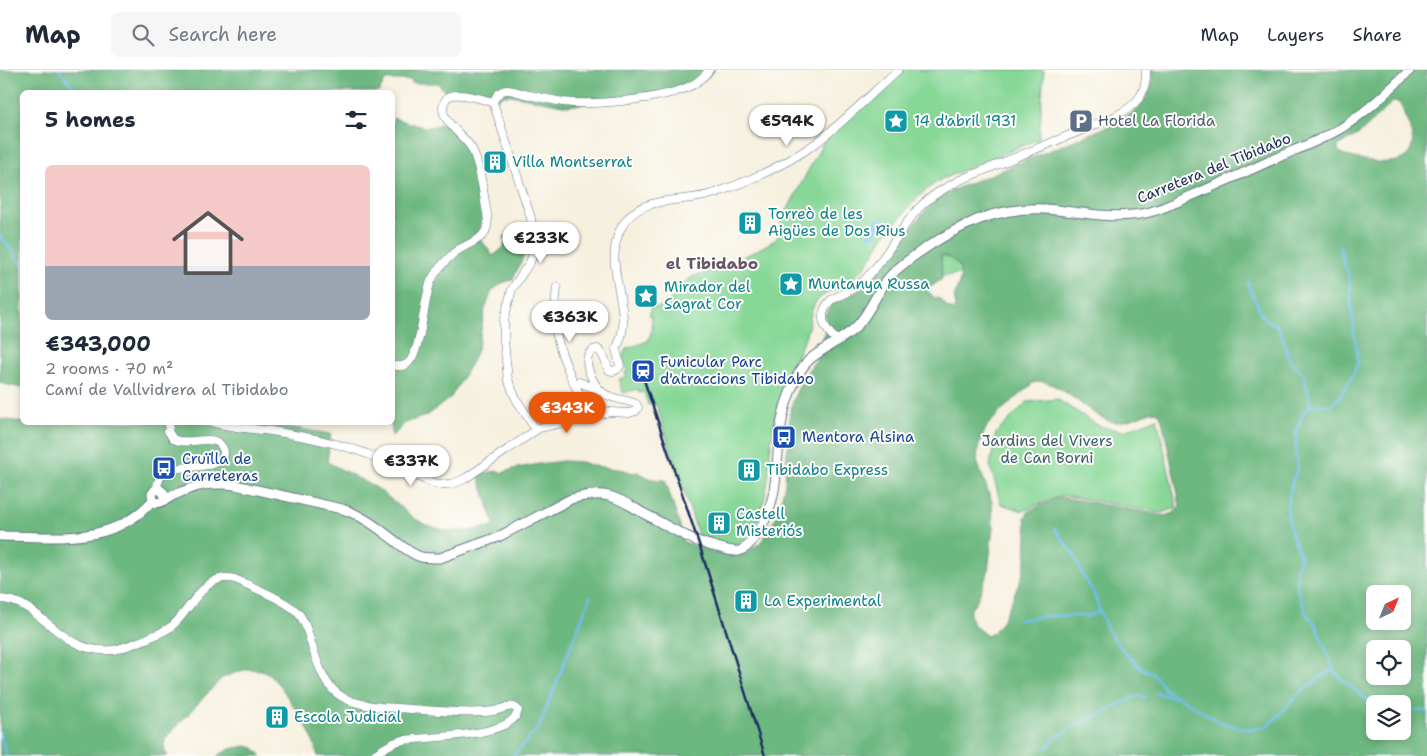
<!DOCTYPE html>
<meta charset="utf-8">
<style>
:root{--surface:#fff;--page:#f6f6f7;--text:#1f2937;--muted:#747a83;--line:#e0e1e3;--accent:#ea580c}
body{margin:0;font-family:"Shantell Sans",sans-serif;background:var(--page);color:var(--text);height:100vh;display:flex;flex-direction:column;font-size:19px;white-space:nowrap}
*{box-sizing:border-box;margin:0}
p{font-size:16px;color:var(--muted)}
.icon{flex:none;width:28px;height:28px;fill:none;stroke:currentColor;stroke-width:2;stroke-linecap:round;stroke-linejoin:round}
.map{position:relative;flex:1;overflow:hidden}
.sheet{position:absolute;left:20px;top:20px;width:375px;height:335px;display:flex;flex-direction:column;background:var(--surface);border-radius:8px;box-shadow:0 2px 8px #0003}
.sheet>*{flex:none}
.needle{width:32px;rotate:43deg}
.buttons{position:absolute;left:1366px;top:515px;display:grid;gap:10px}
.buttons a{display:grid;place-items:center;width:45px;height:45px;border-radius:8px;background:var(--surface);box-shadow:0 2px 8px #0003;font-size:25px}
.price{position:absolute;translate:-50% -42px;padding:0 11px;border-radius:18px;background:#fff;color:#222;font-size:16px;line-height:32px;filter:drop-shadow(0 1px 2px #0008)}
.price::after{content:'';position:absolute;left:50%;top:30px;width:15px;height:11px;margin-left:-8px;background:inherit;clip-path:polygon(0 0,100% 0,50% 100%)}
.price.current{background:var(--accent);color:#fff}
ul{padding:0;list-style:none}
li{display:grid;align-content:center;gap:10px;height:265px;padding:0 25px}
li span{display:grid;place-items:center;height:155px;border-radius:8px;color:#555}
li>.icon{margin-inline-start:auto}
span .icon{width:90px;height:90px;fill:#fffc;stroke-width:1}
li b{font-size:21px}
h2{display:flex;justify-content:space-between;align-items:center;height:60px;padding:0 25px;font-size:21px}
header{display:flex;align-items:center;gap:30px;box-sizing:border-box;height:70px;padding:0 25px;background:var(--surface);border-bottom:1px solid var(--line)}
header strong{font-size:24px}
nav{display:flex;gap:28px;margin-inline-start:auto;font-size:18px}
.search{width:350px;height:45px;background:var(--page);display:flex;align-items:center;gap:12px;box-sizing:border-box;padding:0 18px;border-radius:8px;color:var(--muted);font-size:19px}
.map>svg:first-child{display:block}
.green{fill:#87d797;stroke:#51837a}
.forest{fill:#6db880;stroke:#44746f;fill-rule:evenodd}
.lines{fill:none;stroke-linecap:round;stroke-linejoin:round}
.stream{stroke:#70beeb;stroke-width:2.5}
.canal{stroke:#70beeb;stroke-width:8}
.minor-casing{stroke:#68738b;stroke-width:9}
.tertiary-casing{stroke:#68738b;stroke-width:11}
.minor{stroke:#fff;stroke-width:8}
.tertiary{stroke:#fff;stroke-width:9}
.rail{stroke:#1b2f5e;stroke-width:2.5}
.labels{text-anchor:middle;stroke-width:4;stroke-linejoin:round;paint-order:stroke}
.culture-label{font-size:15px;fill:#0d838f;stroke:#fdfcf7;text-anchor:start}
.service-label{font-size:15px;fill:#4e5e75;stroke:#fdfcf7;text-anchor:start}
.street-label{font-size:15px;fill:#1b2f5e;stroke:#fdfcf7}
.transit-label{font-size:15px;fill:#164399;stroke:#fdfcf7;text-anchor:start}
.park-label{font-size:15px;fill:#3b616f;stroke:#fdfcf7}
.neighbourhood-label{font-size:16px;font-weight:bold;fill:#66566a;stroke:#fdfcf7}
</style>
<header>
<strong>Map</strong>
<div class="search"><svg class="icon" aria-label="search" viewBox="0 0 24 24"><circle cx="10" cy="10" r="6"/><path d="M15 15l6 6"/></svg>Search here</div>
<nav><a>Map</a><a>Layers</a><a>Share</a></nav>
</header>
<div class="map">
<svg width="1427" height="686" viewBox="0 0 1427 686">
<rect width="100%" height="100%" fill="#fdfcf7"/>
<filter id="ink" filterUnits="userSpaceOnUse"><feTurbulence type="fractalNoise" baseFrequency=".02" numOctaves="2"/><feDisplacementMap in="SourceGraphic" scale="10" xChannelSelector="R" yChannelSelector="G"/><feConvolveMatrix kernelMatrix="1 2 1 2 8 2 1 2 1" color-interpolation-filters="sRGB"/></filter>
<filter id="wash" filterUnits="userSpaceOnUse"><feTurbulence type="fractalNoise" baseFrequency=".0096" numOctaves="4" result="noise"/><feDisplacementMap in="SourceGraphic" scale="20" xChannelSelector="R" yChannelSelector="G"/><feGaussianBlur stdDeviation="1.12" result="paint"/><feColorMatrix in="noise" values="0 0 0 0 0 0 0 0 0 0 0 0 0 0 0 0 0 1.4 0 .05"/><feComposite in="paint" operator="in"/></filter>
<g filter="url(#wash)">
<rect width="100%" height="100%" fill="#f6f0de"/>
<path class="green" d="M900,0H1044L1039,69L942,109C922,121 913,133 898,150C892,157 885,163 881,171C874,181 869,194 860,202C855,206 851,211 845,214C836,220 823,223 816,232C810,240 810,252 807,261C805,270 800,277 797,285C789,302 781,320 777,338C764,385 778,432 742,472C734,481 710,472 699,468L656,334L648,335L644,322L639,323L638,319L623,323L618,309L626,307L625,302L627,301L623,285L626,279L648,271L653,257L652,256L651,246L649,245L652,237C670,240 677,217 690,208C696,205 705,204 712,201C734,192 756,181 777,169L782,150L827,65Z
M941,185C950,188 958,191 961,201L960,204L942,206Z
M1057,329L1099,356L1124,361L1157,348L1177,438L1161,443L1062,425L1023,441L1001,434L990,395L996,363L1027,332Z"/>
<path class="forest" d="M0,0H715L707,8L690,19L568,36L511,25H503L497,30L474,23L445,22L438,13H412L411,10H385L379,22H22V318L0,313Z
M1151,0H1427V686H318L312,668L306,655L281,617L269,604L262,600L248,599L240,601L222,608L218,612L167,667C163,674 163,680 168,686H0V349L22,352H268V354L331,364L327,392L377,418L415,449L426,455L448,461H469L495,456L478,404L498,401L502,403L513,399L539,394L563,391L581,392L594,396L624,400L633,403L638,402L651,409L665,410L681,459L682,471L702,478L730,486L743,485L760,473L769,461L778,443L785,414L790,342L795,325L804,306L816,290L826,257L825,245L830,236L863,218L876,206L905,165L925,141L935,131L953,120L1109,56L1130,45L1143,32L1152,15ZM1393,32H1398C1403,37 1403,43 1406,49C1423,83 1405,97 1371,91C1360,89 1347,88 1338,81V76L1359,64ZM941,185C960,191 964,198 958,217C957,219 956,221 955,224C954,229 956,234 954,240L948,238L940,229L933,227L930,223L926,221V220L942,209ZM1041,311C1068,316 1096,353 1117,352C1131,351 1142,344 1155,341L1159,343L1162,350L1178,424L1180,437C1173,446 1165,447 1155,444L1060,427L1029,441L1025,448L1027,464L1026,490L1022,506L1010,535L1001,553L993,563L987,566L976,557L972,552L970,545V541L978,528L988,502L993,457L992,432L977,391L978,378L982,367L987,356L1003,339L1033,313ZM1375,524H1402V551H1375ZM1375,579H1402V606H1375ZM1375,634H1402V661H1375Z
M393,48L419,56L429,57L445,53C451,61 460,69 465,77C475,93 486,135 482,154C481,158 477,163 474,167L482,171L493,186L503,178L506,172L504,167L528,158C529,177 521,194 512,210L502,213L492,221L485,239L478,277L473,290L451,327L428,345L403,354L400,359L392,366L391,353L392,352Z
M246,676L254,678L262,686H217L230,679Z"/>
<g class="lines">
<path class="stream" d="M59,0L78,22
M0,166L14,183L22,195
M1248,213L1251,222L1258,236L1260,242L1264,248L1276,255L1279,259L1286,277L1287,285L1290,291L1304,304L1311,336
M1055,459L1074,485L1083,506L1093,521L1100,541L1107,559L1126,584L1141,598L1152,603L1160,612L1165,620L1177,626L1222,653L1246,659H1256L1267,656L1278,646L1297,625L1333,598L1334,602L1373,635L1375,636
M1019,550L1044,546H1089L1099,542
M1333,598L1316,555L1306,543L1298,522L1296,501L1300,485L1291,462L1287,436L1293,409L1298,398L1296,386V361L1304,342L1307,339L1314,335H1331L1338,329L1351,309L1358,293L1351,236V219L1348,202L1344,194L1340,176
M1156,623L1170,627L1177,626
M1402,640L1427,641
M0,663L6,686
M1047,678L1054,669L1073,657L1131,628L1139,626L1145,627
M513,686L539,657L590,527"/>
<path class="canal" d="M871,164L880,152"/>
</g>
</g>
<g filter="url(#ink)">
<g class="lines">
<g class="minor-casing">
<path id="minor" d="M493,32L531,148L534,182L530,192L512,219L504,250V271L508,310L516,329L536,360
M493,32C496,26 500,20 507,20C514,20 522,24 529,25C541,28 552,30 563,32C592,36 667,29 692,15C699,12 705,5 709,0
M557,217C556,226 555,236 555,245C554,270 565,292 574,314L579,312L598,320
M838,271C824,260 816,245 831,230C841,225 852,220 861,213C885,192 897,162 918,139C930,126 945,118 960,110L1114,47C1135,36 1147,26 1146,0
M618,275C635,240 602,199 620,160C639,121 683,135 715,123C749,111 786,95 816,73C845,51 871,24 898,0
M392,296C397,296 403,297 407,294C422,283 423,230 431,211C436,200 446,190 455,182C465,174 484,171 487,157C489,151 487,144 486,138C483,119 480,97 472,79C465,65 433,48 446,29C453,19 484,30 493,32
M574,314L579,323L603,338L606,343
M211,352C230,358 251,358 271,361C304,366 336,372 367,384C376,388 386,391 395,395C419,406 439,424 466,408L539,358L610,342L629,343L636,341L638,337L636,334C625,329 612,330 602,322C592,314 577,283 597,279C604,282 605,292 609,300C614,302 617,301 620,296L616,279
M157,419C157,413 159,407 165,402C178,393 223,402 224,383C224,380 222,376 219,373C208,365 187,376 173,369L168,361L170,352
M0,529C42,530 59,585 112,580C123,579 163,563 172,556C192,539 204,501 235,509C252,517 288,531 299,544C306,553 308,563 311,573C325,617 332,632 381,637C400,638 420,640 439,641C457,642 475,644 493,641C502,640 512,632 518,640C514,669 422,666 399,671C389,674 381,680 372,686"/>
</g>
<g class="tertiary-casing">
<path id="tertiary" d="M153,430L156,433C163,433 168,428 174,425C197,415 210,412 235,415L342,439C362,445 378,458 394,470C403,477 411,484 421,487C427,488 434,488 440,488L498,467L571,429C583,426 596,423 609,426C621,429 633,437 643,443C668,456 690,471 717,477C724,479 732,482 739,481C746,479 751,473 755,467C786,424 771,378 787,331C792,317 797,303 807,292C821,278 842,271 856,257C869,244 875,226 886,211C899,193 944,165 966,155C990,143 1018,138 1045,139C1074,141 1103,148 1132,145C1151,144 1167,136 1184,129C1214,116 1244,103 1274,89C1297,79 1322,70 1343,57C1368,41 1389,20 1410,0
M153,430L152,424L155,420L159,419L164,423L165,430
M0,466C55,466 112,477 153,430"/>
</g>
<use href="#minor" class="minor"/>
<use href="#tertiary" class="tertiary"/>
<path class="rail" d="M643,307L700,477L765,686"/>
</g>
</g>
<defs>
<g id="sight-square" transform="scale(1.25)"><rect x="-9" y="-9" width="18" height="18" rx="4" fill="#0f9aa8" stroke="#fdfcf7"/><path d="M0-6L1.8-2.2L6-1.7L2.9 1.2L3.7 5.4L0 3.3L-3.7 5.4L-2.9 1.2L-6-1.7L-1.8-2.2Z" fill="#fff"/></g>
<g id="parking-square" transform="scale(1.25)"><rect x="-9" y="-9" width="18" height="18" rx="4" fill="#5c6f8a" stroke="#fdfcf7"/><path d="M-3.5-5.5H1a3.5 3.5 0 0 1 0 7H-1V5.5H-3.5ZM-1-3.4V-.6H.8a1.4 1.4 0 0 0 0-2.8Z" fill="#fff"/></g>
<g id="building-square" transform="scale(1.25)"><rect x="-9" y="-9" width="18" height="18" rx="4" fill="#0f9aa8" stroke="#fdfcf7"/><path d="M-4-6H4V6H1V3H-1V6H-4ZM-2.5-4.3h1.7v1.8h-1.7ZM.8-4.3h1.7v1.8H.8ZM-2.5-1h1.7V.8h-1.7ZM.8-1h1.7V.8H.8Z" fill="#fff"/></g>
<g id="station-square" transform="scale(1.25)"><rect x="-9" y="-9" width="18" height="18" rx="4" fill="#1a4fb4" stroke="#fdfcf7"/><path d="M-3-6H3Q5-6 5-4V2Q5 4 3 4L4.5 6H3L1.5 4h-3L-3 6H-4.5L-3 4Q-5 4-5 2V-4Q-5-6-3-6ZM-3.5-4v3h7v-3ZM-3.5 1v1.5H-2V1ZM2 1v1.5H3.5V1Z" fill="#fff"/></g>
<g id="bus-square" transform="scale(1.25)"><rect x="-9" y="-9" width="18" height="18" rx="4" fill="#1a4fb4" stroke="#fdfcf7"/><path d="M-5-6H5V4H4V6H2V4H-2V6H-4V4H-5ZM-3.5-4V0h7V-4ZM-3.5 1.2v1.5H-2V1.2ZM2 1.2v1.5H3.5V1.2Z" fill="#fff"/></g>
</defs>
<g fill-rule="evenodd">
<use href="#sight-square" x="896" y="51"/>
<use href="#parking-square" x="1081" y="51"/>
<use href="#building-square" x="495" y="92"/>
<use href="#building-square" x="750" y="153"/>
<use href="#sight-square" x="791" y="214"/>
<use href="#sight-square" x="646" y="226"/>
<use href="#station-square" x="643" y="301"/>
<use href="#bus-square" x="784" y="367"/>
<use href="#bus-square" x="164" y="398"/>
<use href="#building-square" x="749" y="400"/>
<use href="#building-square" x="719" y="453"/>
<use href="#building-square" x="746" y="531"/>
<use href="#building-square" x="277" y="647"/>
</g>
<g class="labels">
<g class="culture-label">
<text x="914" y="56">14 d'abril 1931</text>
<text x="512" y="97">Villa Montserrat</text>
<text x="768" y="149">Torreò de les<tspan x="768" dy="17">Aigües de Dos Rius</tspan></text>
<text x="808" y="219">Muntanya Russa</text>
<text x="664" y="222">Mirador del<tspan x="664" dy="17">Sagrat Cor</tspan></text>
<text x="766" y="405">Tibidabo Express</text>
<text x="736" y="449">Castell<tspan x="736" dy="17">Misteriós</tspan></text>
<text x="764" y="536">La Experimental</text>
<text x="294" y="652">Escola Judicial</text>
</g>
<g class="service-label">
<text x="1098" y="56">Hotel La Florida</text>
</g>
<g class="street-label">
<text transform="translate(1214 98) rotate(-22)" y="5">Carretera del Tibidabo</text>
</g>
<g class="transit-label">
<text x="660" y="297">Funicular Parc<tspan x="660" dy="17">d'atraccions Tibidabo</tspan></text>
<text x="802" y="372">Mentora Alsina</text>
<text x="182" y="394">Cruïlla de<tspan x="182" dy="17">Carreteras</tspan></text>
</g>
<g class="park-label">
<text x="1047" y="376">Jardins del Vivers<tspan x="1047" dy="17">de Can Borni</tspan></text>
</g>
<g class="neighbourhood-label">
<text x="712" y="199">el Tibidabo</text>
</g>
</g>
</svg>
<div class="buttons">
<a><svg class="needle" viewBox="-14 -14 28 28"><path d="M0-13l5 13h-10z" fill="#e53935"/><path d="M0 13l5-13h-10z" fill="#747a83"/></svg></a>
<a><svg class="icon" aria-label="locate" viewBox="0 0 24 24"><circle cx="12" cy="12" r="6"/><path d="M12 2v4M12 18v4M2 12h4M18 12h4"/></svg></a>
<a><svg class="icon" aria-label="layers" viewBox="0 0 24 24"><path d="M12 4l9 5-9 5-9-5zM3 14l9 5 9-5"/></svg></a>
</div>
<b class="price" style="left:787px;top:77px">€594K</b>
<b class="price" style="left:541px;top:194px">€233K</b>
<b class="price" style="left:570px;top:273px">€363K</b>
<b class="price current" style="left:567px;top:364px">€343K</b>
<b class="price" style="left:411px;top:417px">€337K</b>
<section class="sheet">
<h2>5 homes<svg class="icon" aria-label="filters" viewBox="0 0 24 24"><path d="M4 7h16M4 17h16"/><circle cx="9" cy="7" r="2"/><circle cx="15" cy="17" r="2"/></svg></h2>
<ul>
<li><span style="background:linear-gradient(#f6c9c9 65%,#9aa5b1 0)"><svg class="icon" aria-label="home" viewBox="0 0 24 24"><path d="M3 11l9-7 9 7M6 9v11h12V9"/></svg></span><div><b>€343,000</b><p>2 rooms · 70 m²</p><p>Camí de Vallvidrera al Tibidabo</p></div></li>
</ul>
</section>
</div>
